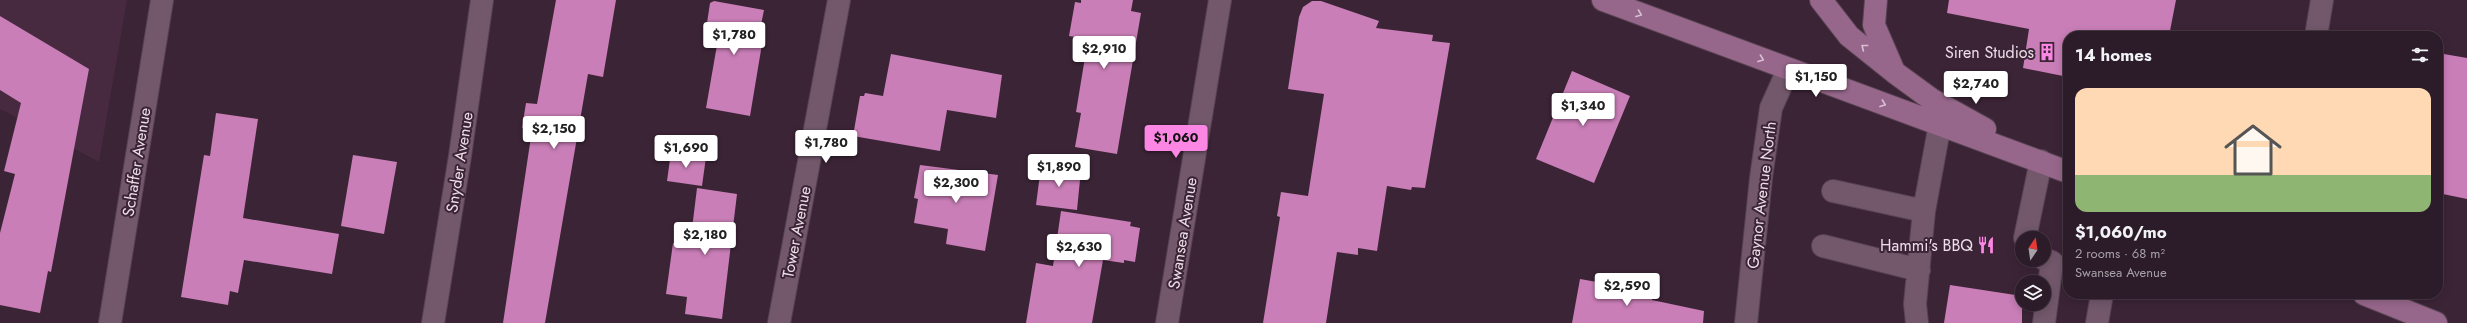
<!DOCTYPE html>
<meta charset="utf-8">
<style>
:root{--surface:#2c1b28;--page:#382834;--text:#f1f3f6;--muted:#a6a1a8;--line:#483945;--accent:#fc86e3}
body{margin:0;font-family:Jost,sans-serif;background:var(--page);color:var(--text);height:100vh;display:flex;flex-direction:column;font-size:15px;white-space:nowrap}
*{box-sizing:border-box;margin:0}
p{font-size:13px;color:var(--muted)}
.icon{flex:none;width:22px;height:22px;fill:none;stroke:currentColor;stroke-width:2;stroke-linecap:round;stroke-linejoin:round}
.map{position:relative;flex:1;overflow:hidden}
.details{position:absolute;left:2063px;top:31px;width:380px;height:268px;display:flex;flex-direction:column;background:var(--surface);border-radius:16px;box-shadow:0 2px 10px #0003,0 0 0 1px var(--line)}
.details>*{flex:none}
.needle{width:26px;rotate:13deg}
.tools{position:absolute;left:2015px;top:231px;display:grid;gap:8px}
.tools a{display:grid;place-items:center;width:36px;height:36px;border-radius:50%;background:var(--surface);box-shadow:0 2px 10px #0003,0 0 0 1px var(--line);font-size:20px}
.price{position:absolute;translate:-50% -34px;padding:0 9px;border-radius:4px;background:#fff;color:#222;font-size:13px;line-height:26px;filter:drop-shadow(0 1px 2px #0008)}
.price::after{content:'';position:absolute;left:50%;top:24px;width:12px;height:9px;margin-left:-6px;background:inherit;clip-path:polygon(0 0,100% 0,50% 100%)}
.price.active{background:var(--accent);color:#111}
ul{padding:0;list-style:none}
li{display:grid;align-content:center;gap:8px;height:212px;padding:0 12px}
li+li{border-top:1px solid var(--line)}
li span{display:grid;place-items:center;height:124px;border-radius:12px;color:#555}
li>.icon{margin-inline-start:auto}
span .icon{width:72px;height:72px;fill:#fffc;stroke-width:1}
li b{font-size:17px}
h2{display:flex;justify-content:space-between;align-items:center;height:48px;padding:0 12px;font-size:17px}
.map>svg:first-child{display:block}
.built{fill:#472940}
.building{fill:#c97eb7}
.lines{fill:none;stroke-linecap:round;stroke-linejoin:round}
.minor-casing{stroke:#574352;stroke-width:24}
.major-casing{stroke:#574352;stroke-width:24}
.minor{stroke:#73586c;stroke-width:22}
.major{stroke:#97678b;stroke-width:22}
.oneway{stroke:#d8c0d2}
.labels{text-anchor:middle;stroke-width:4;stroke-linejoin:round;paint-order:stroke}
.poi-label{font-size:16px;fill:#eedee9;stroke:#3b2436;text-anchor:end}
.street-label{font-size:16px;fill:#eedee9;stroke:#3b2436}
</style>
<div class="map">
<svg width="2467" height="323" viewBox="0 0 2467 323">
<rect width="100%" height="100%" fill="#3b2436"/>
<path class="built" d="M0,0H127L99,162L0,109Z"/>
<path class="building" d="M556,0H616L603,77L588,74L545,323H503L532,130L522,128L526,103L537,104Z
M1081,0H1133L1131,11L1141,13L1117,154L1075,147L1081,113L1076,112L1088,39L1069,36L1075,2L1081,3Z
M1949,0H2176L2169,36H2068V77L2023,68L2029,29L1947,13Z
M714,1L764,10L761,25L765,26L750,116L706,108L717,45L704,43L710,3Z
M1312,1H1321L1379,21L1376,28L1433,35L1432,41L1450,43L1425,188L1412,187L1411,190L1387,186L1377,251L1358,248V255L1337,252L1326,323H1263L1280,217L1277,216L1281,192L1308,196L1324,94L1288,89L1299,17L1303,7Z
M0,16L89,69L51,272L48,271L40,313L0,305V233L15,174L4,171L21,103L0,90Z
M2438,53L2467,58V199L2438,193Z
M891,54L1002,75L996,118L947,110L940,151L853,136L860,96H864L865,93L883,96Z
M1572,71L1630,96L1594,183L1536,159Z
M216,113L258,119L243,218L339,234L332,274L244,260L238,293L230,291L228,305L181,297L204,155L210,156Z
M671,152L706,157L702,186L667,181Z
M353,155L397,162L384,234L341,226Z
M920,165L998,175L985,251L946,244L948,229L914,223L918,199L914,198Z
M1041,166L1081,170L1077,210L1036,205Z
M697,188L737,194L722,319L685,314L687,297L666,294L673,243L690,245Z
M1061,211L1131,222L1130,226L1140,228L1135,262L1124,260V263L1103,260L1092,323H1026L1036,263L1053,266Z
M1580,279L1654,292L1652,300L1704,311L1703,323H1572Z
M1950,285L2022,296V323H1944Z"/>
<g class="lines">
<g class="minor-casing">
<path id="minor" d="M2316,36L2322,0
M1833,191L1924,211
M2025,238L2041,161
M1823,246L1919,270
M2044,259L2052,262L2044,323
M110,323L162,0
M433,323L460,156L482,0
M779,323L839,0
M1167,323L1220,0
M1746,323L1761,178L1771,108L1788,70
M1917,323L1915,304L1924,211L1940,124
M2097,323L2102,294"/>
</g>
<g class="major-casing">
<path id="major" d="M1603,0L2068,172
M1821,0L1849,36L1894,72L1931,99L1985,129
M1876,0L1874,25L1893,69
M2364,294L2436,323"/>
</g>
<use href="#minor" class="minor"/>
<use href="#major" class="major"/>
</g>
<defs><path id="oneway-chevron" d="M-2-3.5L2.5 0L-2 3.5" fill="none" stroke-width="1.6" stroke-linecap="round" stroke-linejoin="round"/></defs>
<g class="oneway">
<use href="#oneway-chevron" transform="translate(1639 14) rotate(21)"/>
<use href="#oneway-chevron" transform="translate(1864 47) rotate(-142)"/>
<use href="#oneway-chevron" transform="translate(1761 59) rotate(21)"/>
<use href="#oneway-chevron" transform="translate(1883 104) rotate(20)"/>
</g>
<defs>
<g id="building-bare" transform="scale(1.38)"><path d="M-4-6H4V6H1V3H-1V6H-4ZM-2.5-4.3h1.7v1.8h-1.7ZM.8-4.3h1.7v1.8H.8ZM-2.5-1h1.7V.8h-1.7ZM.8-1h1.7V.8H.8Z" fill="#fc86e3" stroke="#3b2436" stroke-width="2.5" paint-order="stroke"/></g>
<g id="restaurant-bare" transform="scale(1.38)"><path d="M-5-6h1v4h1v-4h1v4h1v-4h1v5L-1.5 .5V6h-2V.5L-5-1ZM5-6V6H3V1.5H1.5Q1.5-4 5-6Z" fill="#fc86e3" stroke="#3b2436" stroke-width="2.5" paint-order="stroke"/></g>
</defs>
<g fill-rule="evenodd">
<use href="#building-bare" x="2047" y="52"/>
<use href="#restaurant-bare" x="1986" y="245"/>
</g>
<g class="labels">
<g class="poi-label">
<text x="2034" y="58">Siren Studios</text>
<text x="1973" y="251">Hammi's BBQ</text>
</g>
<g class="street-label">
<text transform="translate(136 162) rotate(-81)" y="6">Schaffer Avenue</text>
<text transform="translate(459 162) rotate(-81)" y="6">Snyder Avenue</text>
<text transform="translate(1761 195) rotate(-83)" y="6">Gaynor Avenue North</text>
<text transform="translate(796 232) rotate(-79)" y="6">Tower Avenue</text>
<text transform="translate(1182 233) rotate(-81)" y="6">Swansea Avenue</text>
</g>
</g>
</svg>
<div class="tools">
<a><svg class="needle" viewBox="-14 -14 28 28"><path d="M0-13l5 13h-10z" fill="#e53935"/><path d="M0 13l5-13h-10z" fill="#a6a1a8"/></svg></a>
<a><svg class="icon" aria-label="layers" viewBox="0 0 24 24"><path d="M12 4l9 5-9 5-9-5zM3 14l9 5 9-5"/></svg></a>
</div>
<b class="price" style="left:734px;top:56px">$1,780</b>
<b class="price" style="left:1104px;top:70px">$2,910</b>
<b class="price" style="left:1816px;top:98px">$1,150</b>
<b class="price" style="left:1976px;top:105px">$2,740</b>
<b class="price" style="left:1583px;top:127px">$1,340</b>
<b class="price" style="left:554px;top:150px">$2,150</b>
<b class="price active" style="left:1176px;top:159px">$1,060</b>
<b class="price" style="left:826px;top:164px">$1,780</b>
<b class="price" style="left:686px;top:169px">$1,690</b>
<b class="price" style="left:1059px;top:188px">$1,890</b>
<b class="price" style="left:956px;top:204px">$2,300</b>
<b class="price" style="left:705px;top:256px">$2,180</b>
<b class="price" style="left:1079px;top:268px">$2,630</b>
<b class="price" style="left:1627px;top:307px">$2,590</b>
<section class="details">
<h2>14 homes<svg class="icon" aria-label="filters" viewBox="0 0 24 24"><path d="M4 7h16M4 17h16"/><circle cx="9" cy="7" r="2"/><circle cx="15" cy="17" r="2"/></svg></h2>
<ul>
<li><span style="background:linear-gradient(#ffd9b3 70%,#8fb573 0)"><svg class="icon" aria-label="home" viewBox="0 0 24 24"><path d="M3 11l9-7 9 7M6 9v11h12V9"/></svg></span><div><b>$1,060/mo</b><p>2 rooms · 68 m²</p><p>Swansea Avenue</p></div></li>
</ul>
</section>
</div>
